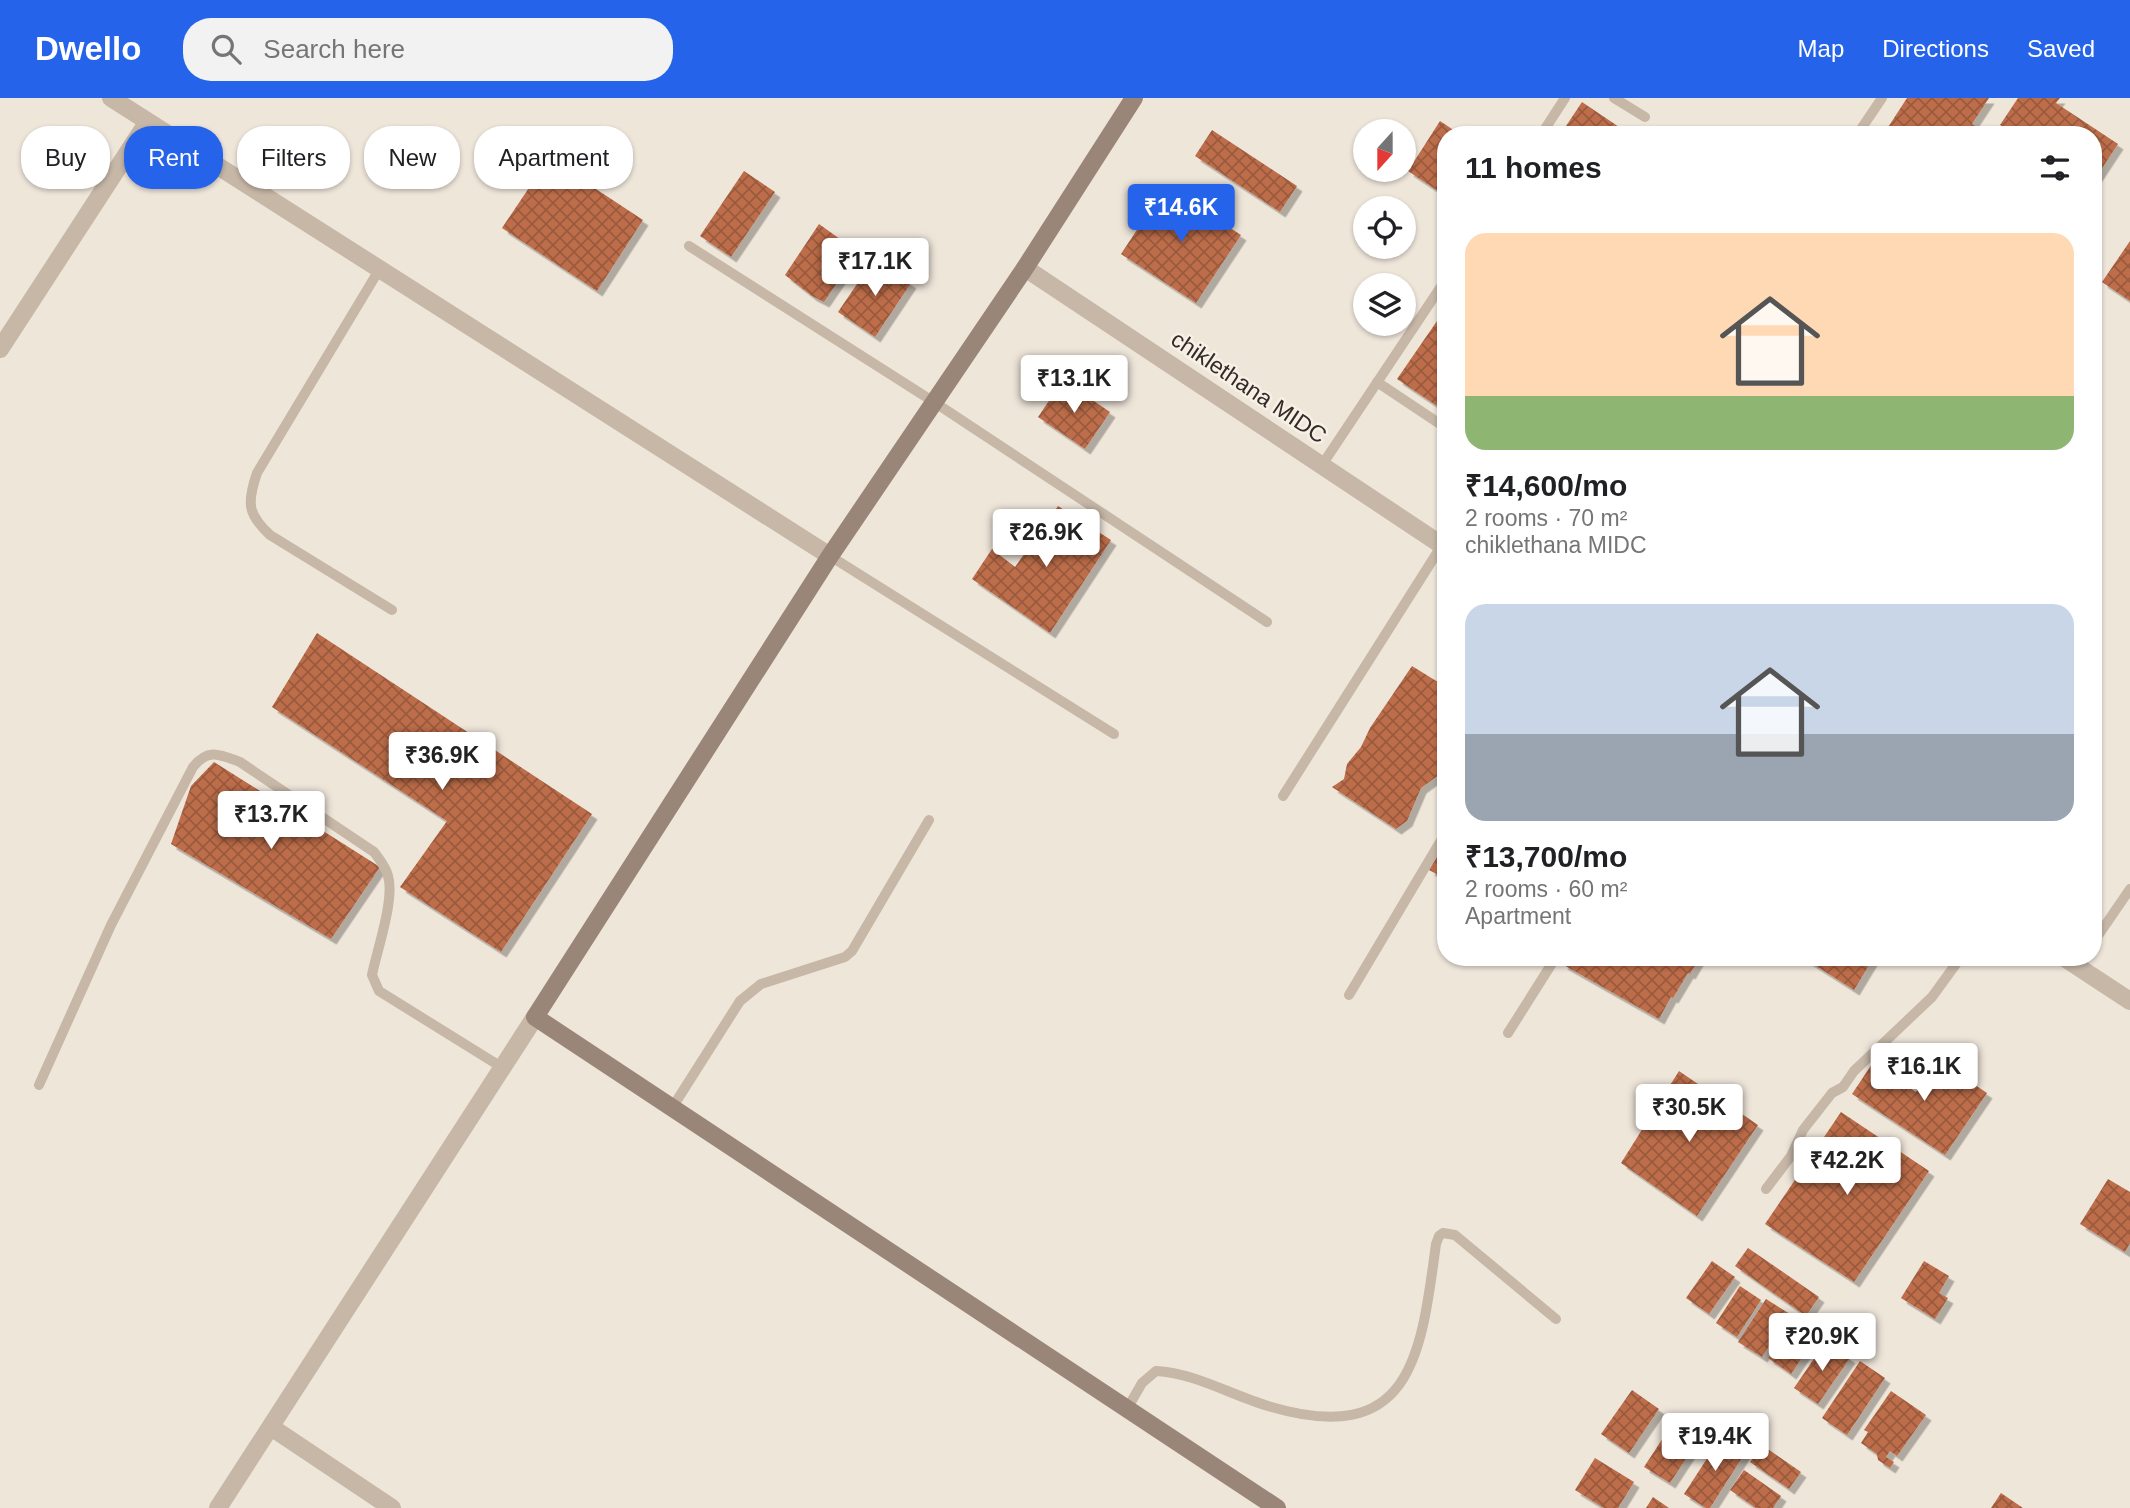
<!DOCTYPE html>
<meta charset="utf-8">
<style>
:root{--surface:#fff;--page:#f2f2f2;--text:#202124;--muted:#757577;--accent:#2563eb}
body{margin:0;font-family:Helvetica,sans-serif;background:var(--page);color:var(--text);height:100vh;display:flex;flex-direction:column;font-size:26px;white-space:nowrap}
*{box-sizing:border-box;margin:0}
p{font-size:23px;color:var(--muted)}
.icon{flex:none;width:38px;height:38px;fill:none;stroke:currentColor;stroke-width:2;stroke-linecap:round;stroke-linejoin:round}
.map{position:relative;flex:1;overflow:hidden}
.panel{position:absolute;left:1437px;top:28px;width:665px;height:840px;display:flex;flex-direction:column;background:var(--surface);border-radius:28px;box-shadow:0 2px 5px #0004}
.panel>*{flex:none}
.guide{position:absolute;left:21px;top:28px;width:665px;height:63px;display:flex;gap:14px}
.needle{width:46px;rotate:201deg}
.controls{position:absolute;left:1353px;top:21px;display:grid;gap:14px}
.controls a{display:grid;place-items:center;width:63px;height:63px;border-radius:50%;background:var(--surface);box-shadow:0 2px 5px #0004;font-size:35px}
.price{position:absolute;translate:-50% -60px;padding:0 16px;border-radius:7px;background:#fff;color:#222;font-size:23px;line-height:46px;filter:drop-shadow(0 2px 4px #0008)}
.price::after{content:'';position:absolute;left:50%;top:42px;width:21px;height:16px;margin-left:-10px;background:inherit;clip-path:polygon(0 0,100% 0,50% 100%)}
.price.on{background:var(--accent);color:#fff}
ul{padding:0;list-style:none}
li{display:grid;align-content:center;gap:14px;height:371px;padding:0 28px}
li span{display:grid;place-items:center;height:217px;border-radius:21px;color:#555}
li>.icon{margin-inline-start:auto}
span .icon{width:126px;height:126px;fill:#fffc;stroke-width:1}
li b{font-size:30px}
h2{display:flex;justify-content:space-between;align-items:center;height:84px;padding:0 28px;font-size:30px}
.chip{padding:0 24px;border-radius:28px;background:var(--surface);box-shadow:0 2px 5px #0004;font-size:24px;line-height:63px}
.chip.on{background:var(--accent);color:#fff}
header{display:flex;align-items:center;gap:42px;box-sizing:border-box;height:98px;padding:0 35px;background:var(--accent);color:#fff}
header strong{font-size:33px}
nav{display:flex;gap:38px;margin-inline-start:auto;font-size:24px}
.search{width:490px;height:63px;background:var(--page);display:flex;align-items:center;gap:18px;box-sizing:border-box;padding:0 24px;border-radius:28px;color:var(--muted);font-size:26px}
.map>svg:first-child{display:block}
.building{fill:url(#building-cross-hatch);filter:url(#shadow)}
.lines{fill:none;stroke-linecap:round;stroke-linejoin:round}
.lane{stroke:#c6b7a7;stroke-width:10}
.street{stroke:#c6b7a7;stroke-width:18}
.secondary{stroke:#9a8678;stroke-width:18}
.labels{text-anchor:middle;stroke-width:5;stroke-linejoin:round;paint-order:stroke}
.street-label{font-size:23px;fill:#332b27;stroke:#f7f0e6}
</style>
<header>
<strong>Dwello</strong>
<div class="search"><svg class="icon" aria-label="search" viewBox="0 0 24 24"><circle cx="10" cy="10" r="6"/><path d="M15 15l6 6"/></svg>Search here</div>
<nav><a>Map</a><a>Directions</a><a>Saved</a></nav>
</header>
<div class="map">
<svg width="2130" height="1410" viewBox="0 0 2130 1410">
<defs>
<pattern id="building-cross-hatch" width="8" height="8" patternUnits="userSpaceOnUse" patternTransform="scale(1.75)"><rect width="8" height="8" fill="#bd6d4a"/><path d="M0 0l8 8M0 8l8-8" fill="none" stroke="#9a5a3e"/></pattern>
<filter id="shadow"><feDropShadow dx="5.5" dy="5.5" stdDeviation="0" flood-color="#0004"/></filter>
</defs>
<rect width="100%" height="100%" fill="#efe6da"/>
<path class="building" d="M1907,0H1989L1972,26L1985,34L1984,37H1883Z
M2018,0H2060L2056,5L2118,46L2093,84V37H2016L2000,27Z
M1582,4L1628,35L1627,37H1560Z
M1440,23L1461,37H1446V65L1442,70L1446,72V88L1441,95L1408,73Z
M1212,32L1297,88L1280,114L1195,58Z
M549,60L643,122L597,193L502,130Z
M744,73L775,94L731,159L700,138Z
M1166,88L1241,137L1196,205L1121,156Z
M819,126L858,154L824,204L812,198L785,177Z
M2130,143V203L2102,184Z
M874,161L911,185L875,239L838,214Z
M1446,210V314L1397,281Z
M1063,282L1110,314L1085,351L1038,319Z
M1058,408L1111,442L1050,535L972,481L992,451L1015,469Z
M317,535L592,716L501,854L400,789L447,723L272,609Z
M1412,568L1446,589V657L1439,677L1421,690L1407,723L1396,731L1332,689L1344,681L1347,666L1361,649L1370,630Z
M214,664L380,769L331,841L171,746L191,688Z
M1446,743V781L1429,772Z
M1566,859H1700L1690,876L1688,875L1673,900L1671,899L1659,921L1562,866Z
M1802,859H1874L1854,892Z
M1938,962L1987,995L1945,1057L1852,996L1872,966L1916,994Z
M1679,973L1758,1027L1697,1118L1621,1065Z
M1841,1014L1929,1073L1854,1184L1765,1126Z
M2108,1081L2130,1094V1145L2125,1154L2080,1126Z
M1748,1150L1819,1199L1806,1218L1735,1168Z
M1712,1163L1735,1179L1709,1216L1686,1200Z
M1924,1163L1949,1178L1939,1195L1948,1200L1935,1221L1901,1200Z
M1740,1188L1761,1202L1737,1239L1716,1225Z
M1766,1201L1790,1216L1762,1259L1738,1244Z
M1794,1221L1817,1237L1791,1276L1768,1260Z
M1826,1243L1850,1260L1818,1306L1794,1290Z
M1860,1263L1885,1280L1847,1337L1822,1320Z
M1632,1292L1659,1311L1629,1355L1601,1336Z
M1891,1293L1926,1317L1897,1358L1890,1353L1886,1359L1894,1364L1890,1370L1878,1362L1877,1356L1861,1345L1868,1334L1864,1332Z
M1676,1320L1702,1336L1670,1385L1644,1369Z
M1721,1339L1745,1355L1710,1410H1706L1684,1396Z
M1762,1347L1801,1374L1789,1391L1750,1364Z
M1595,1360L1634,1384L1618,1410H1604L1575,1392Z
M1744,1372L1781,1398L1773,1410H1756L1730,1392Z
M2001,1395L2023,1410H1991Z
M1653,1399L1669,1410H1646Z"/>
<g class="lines">
<path class="lane" d="M1614,0L1645,19
M1541,37L1565,0
M1857,37L1882,0
M689,148L934,304L1267,524
M379,172L257,375C247,404 247,416 270,437L392,512
M1377,284L1446,330
M1322,367L1446,181
M830,458L1114,636
M1283,698L1442,447
M2093,845L2130,791
M1349,897L1446,734
M1508,935L1556,859
M39,987L111,827L193,669C208,650 219,656 240,664L374,754C380,762 386,769 388,778C395,801 377,852 372,877L379,893L503,970
M672,1010L740,903L761,886L845,859L852,853L929,722
M1766,1091L1791,1058L1803,1032L1832,995L1843,989L1854,973L1932,899L1961,859
M1127,1311L1142,1285L1156,1273C1195,1275 1231,1297 1268,1308C1411,1351 1421,1259 1436,1146L1439,1138L1443,1135L1455,1137L1556,1221"/>
<path class="street" d="M111,0L830,458
M1025,170L1446,450
M0,251L147,25
M2063,859L2130,903
M271,1329L392,1410
M218,1410L535,919"/>
<path class="secondary" d="M1134,0L1025,170L830,458L535,919L1277,1410"/>
</g>
<g class="labels">
<g class="street-label">
<text transform="translate(1249 289) rotate(34)" y="8">chiklethana MIDC</text>
</g>
</g>
</svg>
<div class="controls">
<a><svg class="needle" viewBox="-14 -14 28 28"><path d="M0-13l5 13h-10z" fill="#e53935"/><path d="M0 13l5-13h-10z" fill="#757577"/></svg></a>
<a><svg class="icon" aria-label="locate" viewBox="0 0 24 24"><circle cx="12" cy="12" r="6"/><path d="M12 2v4M12 18v4M2 12h4M18 12h4"/></svg></a>
<a><svg class="icon" aria-label="layers" viewBox="0 0 24 24"><path d="M12 4l9 5-9 5-9-5zM3 14l9 5 9-5"/></svg></a>
</div>
<b class="price on" style="left:1181px;top:146px">₹14.6K</b>
<b class="price" style="left:875px;top:200px">₹17.1K</b>
<b class="price" style="left:1074px;top:317px">₹13.1K</b>
<b class="price" style="left:1046px;top:471px">₹26.9K</b>
<b class="price" style="left:442px;top:694px">₹36.9K</b>
<b class="price" style="left:271px;top:753px">₹13.7K</b>
<b class="price" style="left:1924px;top:1005px">₹16.1K</b>
<b class="price" style="left:1689px;top:1046px">₹30.5K</b>
<b class="price" style="left:1847px;top:1099px">₹42.2K</b>
<b class="price" style="left:1822px;top:1275px">₹20.9K</b>
<b class="price" style="left:1715px;top:1375px">₹19.4K</b>
<div class="guide">
<a class="chip">Buy</a>
<a class="chip on">Rent</a>
<a class="chip">Filters</a>
<a class="chip">New</a>
<a class="chip">Apartment</a>
</div>
<section class="panel">
<h2>11 homes<svg class="icon" aria-label="filters" viewBox="0 0 24 24"><path d="M4 7h16M4 17h16"/><circle cx="9" cy="7" r="2"/><circle cx="15" cy="17" r="2"/></svg></h2>
<ul>
<li><span style="background:linear-gradient(#ffd9b3 75%,#8fb573 0)"><svg class="icon" aria-label="home" viewBox="0 0 24 24"><path d="M3 11l9-7 9 7M6 9v11h12V9"/></svg></span><div><b>₹14,600/mo</b><p>2 rooms · 70 m²</p><p>chiklethana MIDC</p></div></li>
<li><span style="background:linear-gradient(#c9d6e8 60%,#9aa5b1 0)"><svg class="icon" aria-label="home" viewBox="0 0 24 24"><path d="M3 11l9-7 9 7M6 9v11h12V9"/></svg></span><div><b>₹13,700/mo</b><p>2 rooms · 60 m²</p><p>Apartment</p></div></li>
</ul>
</section>
</div>
